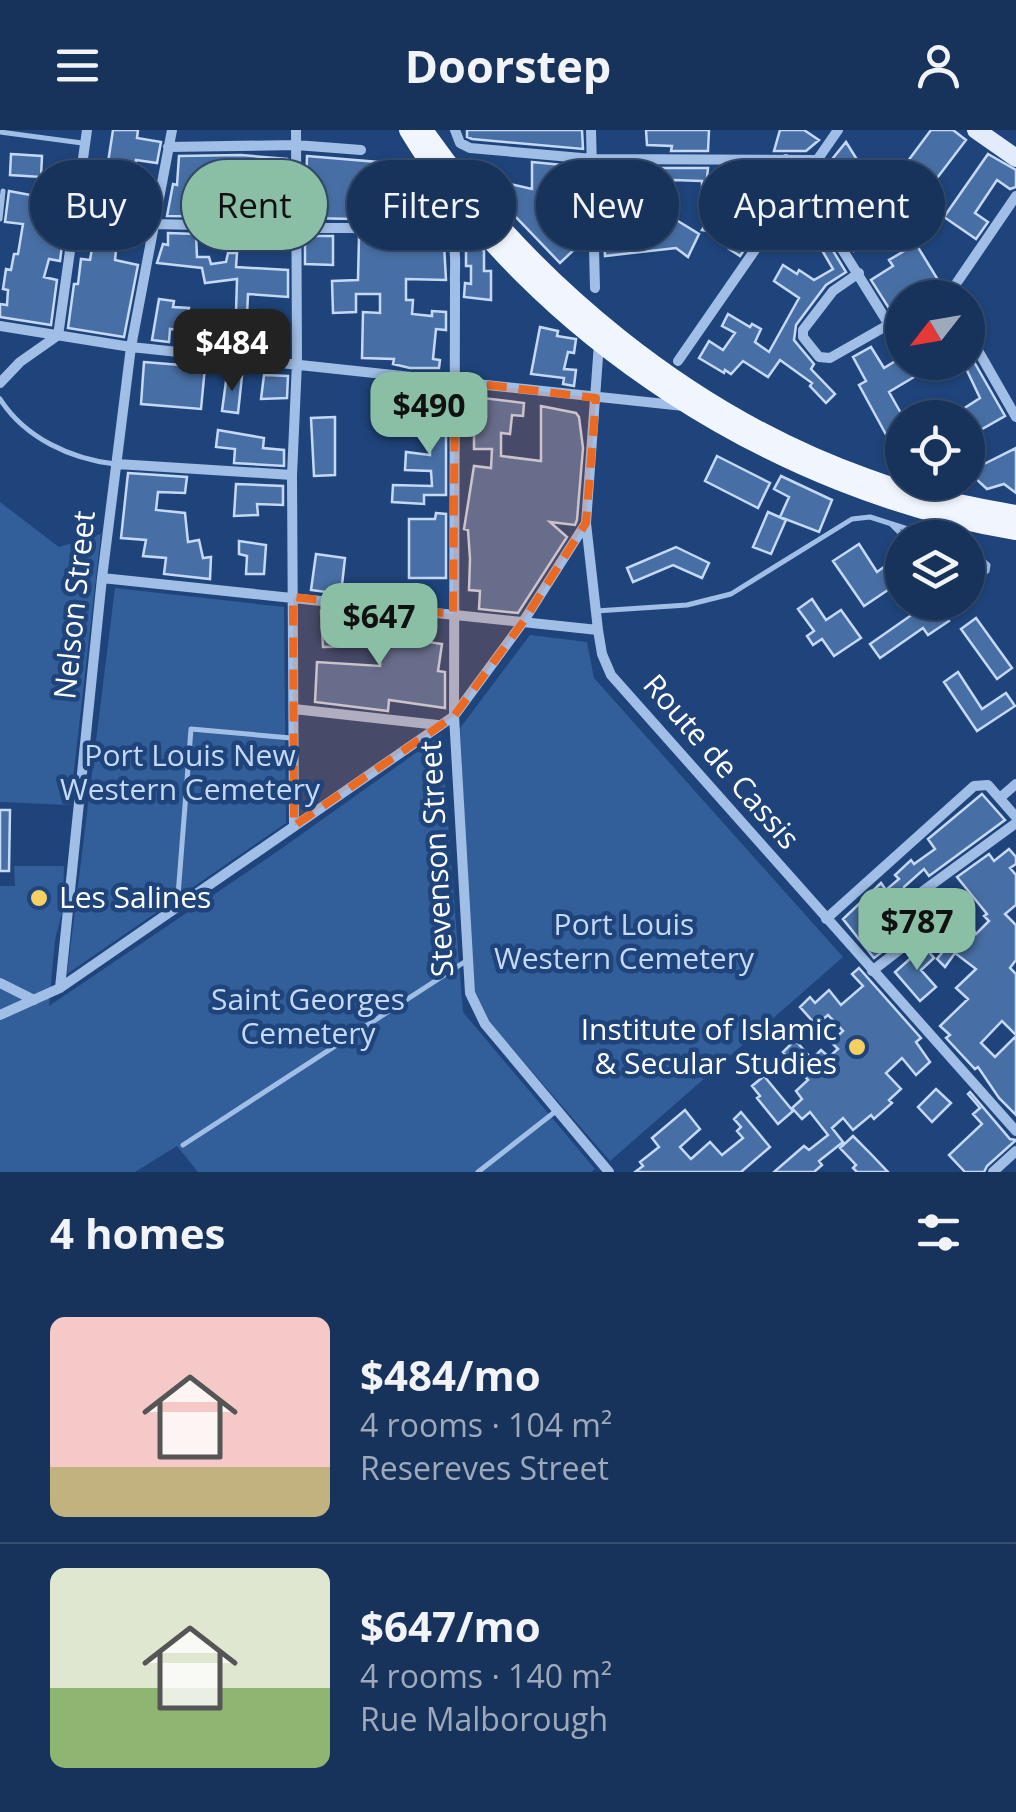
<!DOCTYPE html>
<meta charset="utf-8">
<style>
:root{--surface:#17335c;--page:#243f65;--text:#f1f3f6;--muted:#9eaabb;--line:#364e72;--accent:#8abfa5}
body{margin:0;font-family:"Open Sans",sans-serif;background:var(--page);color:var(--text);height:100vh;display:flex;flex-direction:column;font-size:38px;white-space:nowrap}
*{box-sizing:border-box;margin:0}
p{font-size:32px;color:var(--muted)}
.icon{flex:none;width:55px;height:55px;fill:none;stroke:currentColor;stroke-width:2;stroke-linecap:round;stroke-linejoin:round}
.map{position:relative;height:1042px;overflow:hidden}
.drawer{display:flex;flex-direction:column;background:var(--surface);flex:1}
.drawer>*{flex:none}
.hud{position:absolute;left:30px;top:30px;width:958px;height:90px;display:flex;gap:20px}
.needle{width:65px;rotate:239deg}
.buttons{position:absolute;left:885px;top:150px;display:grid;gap:20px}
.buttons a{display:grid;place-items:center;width:100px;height:100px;border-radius:50%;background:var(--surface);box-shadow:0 2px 8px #0004,0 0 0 2px var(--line);font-size:50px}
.price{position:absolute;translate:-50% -85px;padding:0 22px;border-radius:20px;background:var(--accent);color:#111;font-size:32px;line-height:65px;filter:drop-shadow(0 2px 5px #0008)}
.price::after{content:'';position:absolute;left:50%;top:60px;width:30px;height:22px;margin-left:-15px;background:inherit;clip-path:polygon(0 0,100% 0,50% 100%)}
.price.on{background:#222;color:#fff}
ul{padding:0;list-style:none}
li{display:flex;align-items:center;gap:30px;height:250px;padding:0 50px}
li+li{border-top:2px solid var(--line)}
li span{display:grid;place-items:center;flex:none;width:280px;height:200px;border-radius:15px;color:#555}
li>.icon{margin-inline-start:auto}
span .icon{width:120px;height:120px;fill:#fffc;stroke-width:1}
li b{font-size:42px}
h2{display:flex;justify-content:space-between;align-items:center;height:120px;padding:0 50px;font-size:42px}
.chip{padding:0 35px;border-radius:45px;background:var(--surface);box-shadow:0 2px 8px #0004,0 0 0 2px var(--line);font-size:35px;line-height:90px}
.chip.on{background:var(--accent);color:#111}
header{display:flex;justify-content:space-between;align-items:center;height:130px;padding:0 50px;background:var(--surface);font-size:45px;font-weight:700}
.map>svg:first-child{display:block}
.green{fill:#325e99}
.building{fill:#486fa5;stroke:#c5d9f5;stroke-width:2.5;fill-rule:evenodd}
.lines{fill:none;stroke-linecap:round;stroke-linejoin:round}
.service{stroke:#a1bee6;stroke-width:5}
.minor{stroke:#a1bee6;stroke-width:10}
.primary{stroke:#e3ecfd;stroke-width:18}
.trunk{stroke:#f1f6fe;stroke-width:18}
.marked{fill:#ea6a24;fill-opacity:0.2;stroke:#ea6a24;stroke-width:8;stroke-dasharray:20 12;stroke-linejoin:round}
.poi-dot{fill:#f4cf62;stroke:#1f447b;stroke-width:4}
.labels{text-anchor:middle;stroke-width:9;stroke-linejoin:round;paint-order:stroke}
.street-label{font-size:30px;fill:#fff;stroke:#1f447b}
.park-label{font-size:30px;fill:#c5d9f5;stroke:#1f447b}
.poi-label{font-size:30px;fill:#fff;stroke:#1f447b;text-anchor:start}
</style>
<header><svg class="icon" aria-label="menu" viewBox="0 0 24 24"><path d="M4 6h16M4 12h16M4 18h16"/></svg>Doorstep<svg class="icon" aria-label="person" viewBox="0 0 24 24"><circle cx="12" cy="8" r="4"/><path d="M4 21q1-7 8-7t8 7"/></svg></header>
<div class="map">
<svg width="1016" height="1042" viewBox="0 0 1016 1042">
<rect width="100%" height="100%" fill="#1f447b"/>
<path class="green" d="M0,372L59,417L101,404L70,675L0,672Z
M115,458L284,477L286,693L67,844Z
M530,505L587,512L594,548L843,827L610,1031L473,874L460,598Z
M441,605L463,882L595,1039L591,1042H198L177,1016L135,1042H0V756H15L14,736H64L63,779L55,810L49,876L278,721Z"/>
<path class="building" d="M113,0H138L137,8L161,12L157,33L136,30L131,70L95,66L98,38L107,39Z
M467,0H582L583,19L472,9L467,7Z
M646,0H709L708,21H671L672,16L647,15Z
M780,0H804L819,10L806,21H774Z
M931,0H953L966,10L918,73L908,66L902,74L880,57L896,35L902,39Z
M846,12L878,63L866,73L883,101L854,121L812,54Z
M11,24L42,26L41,47L10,45Z
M988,24L1016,40V57L1010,59L997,50L975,83L988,92L976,109L944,87Z
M241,25L287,29L288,71L239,63V66H233L231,87L167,86L173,54L177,55L179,26ZM197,49H218L216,76L191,75V57L195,58Z
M307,26L378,32L377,69H394V81L407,83L406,90L305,88Z
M532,32L583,37L584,79L541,78L578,116L560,133L509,80L504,79L506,53L532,59Z
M601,38H641L647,91H664L665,83L699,104L688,127L676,118L605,126Z
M661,38H708L707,48L717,47L718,64L702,63V51L674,50L673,59L659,57Z
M747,38L780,39L791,53L740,126L729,119L738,106L702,100L729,54L746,63Z
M9,61L41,67V63L52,64L51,97L64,99L60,131L49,129L44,147L57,150L51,195L0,187V174L7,175L8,160L3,159L6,139L11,140L14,124H18L23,94L5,92Z
M97,89L119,93L115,130L138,135L124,207L68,198L74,154H78L81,129L90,130Z
M168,103L196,104L197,127H209L211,134L226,132L228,123H237L236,137L288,140V167L248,164L247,186L262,187L261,196L283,201V206H288V221L235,216L237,149L205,153L202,138L157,133L163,114L168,115Z
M305,106H333V135L305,134Z
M824,106L846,142L826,155L796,195L794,210L814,234L811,239L835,264L826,273L810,256L812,253L780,230L768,247L743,231L731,244L725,240L724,243L699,228L709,211L723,220L735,203L722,196L728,184L750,197L752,194L761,199L755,212L769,222L799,168L774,151L783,135L797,144L799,140L814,150L833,139L816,110Z
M359,107L439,109L444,114L446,150L406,149V170H413L412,184L432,186V181L446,182V200L436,199L433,229L440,230L439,238H410L393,234L394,229L362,228L363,182L380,183V164H356V182L333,183L332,151L358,150Z
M466,114H476L484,121V141H491V170L464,167L465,153L471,154V136H466Z
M916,114L943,158L938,168H902V178L892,183L871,150L893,136L889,130Z
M159,169L174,171L173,177L189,178L186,201L170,199L169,212L152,210Z
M540,197L558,201L557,206L576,209L574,223L568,222L564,239L576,240L574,256L563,254L564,248L531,244Z
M871,217L884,238L902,227V232H939L889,262L902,285V334L859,255L866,251L853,227Z
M969,223L1005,286L968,307V288H949L980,268L963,232H968Z
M144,232L205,237L201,279L141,274Z
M227,244L242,246L238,283L222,281Z
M264,245L288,246L287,268L261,269Z
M431,258L446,259V365H424V374L392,372L393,355L432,356L431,341L405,340L406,322L430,325Z
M466,266L524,273L523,286L512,285L510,304L501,303V326L541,331V276L576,283L579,287L583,318L577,390L575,395L550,392L567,407L518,483L479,479L480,461L469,460L470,429L468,400L464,399L474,336L491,338L492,319H474V299L464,298Z
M335,287V345L314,346L311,288Z
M218,300L264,308L263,318L284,320V336L234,333L235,319L216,317Z
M968,312L984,334L1016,318V363L1004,354L987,359L973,346L968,349Z
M717,326L770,353L758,378L705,351Z
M128,343L187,347L185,363L158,362L156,380L185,383L188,412L199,410L203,428L211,427L210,449L164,444L166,428L143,426L146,410L121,408Z
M781,346L832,370L819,402L780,387L789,367L774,359Z
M236,354L283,356V375L257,374L258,385L234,386Z
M768,382L786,390L771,424L753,417Z
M436,383L446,384V448H409V389H435Z
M239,411L266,415L264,444H246L247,426L239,424Z
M859,414L877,442L902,424V469L894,456L864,476L833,431Z
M676,417L709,433L702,448L673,435L633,452L627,438Z
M316,424L345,428L341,464L311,460Z
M812,469L826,490L841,480L861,508L834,526L822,509L813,515L807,506L814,501L798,479Z
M905,472H936L949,491L928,505L923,498L880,528L870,514L913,484Z
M321,481L346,482L347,493L376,495L377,489L397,491L395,507L442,514L438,541L445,542V578L389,570L388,581L315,572L317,532L380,536L381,516L323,517Z
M976,488L1012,538L997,549L961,499Z
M958,542L982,579L1006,563L1015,576L977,601L944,552Z
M982,664L1005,690L929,746L924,739L904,757L915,774L905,782L892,765L877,777L892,794L905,784L915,797L874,828L843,789L881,753L886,760L899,749L895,745L911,730L914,734L935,719L928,709Z
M0,680H10L9,741H0Z
M1009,719L1016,727V734L1010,738L1016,745V775L1005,784L1016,795V830L1010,838L1016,844V905L1002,891L981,913L995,927L1016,906V985L999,968L978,937L975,939L946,908L950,905L940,896L968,869L956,858L976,839L955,823L945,837L937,829L953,809L943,793L941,781L931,767L939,760L956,782L960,779L976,804L989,791L984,786L987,784L957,747L989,724L994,731Z
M922,814L934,828L921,840L936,857L920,871L895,842L912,827L909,823Z
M859,838L921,908L916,912L930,932L916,945L902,928L886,943L901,959L889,970L892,973L874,989L871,985L853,1000L843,988L832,998L843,1012L819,1031L822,1035L814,1042H774L804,1016L809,1020L828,1005L810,982L802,989L792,978L802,969L796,961L808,950L793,934L781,944L775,936L787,926L783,922L795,910L812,929L821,920L829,927L838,919L831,912L843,901L828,885L816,895L800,877L810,867L815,873L829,860L841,875L863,856L852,844Z
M764,946L793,981L778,994L757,968L760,966L752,956Z
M936,959L951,973L932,992L918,977Z
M970,962L1010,1009L1016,1010L987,1036L984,1042H965L949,1025L982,994L973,984L980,978L968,964Z
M685,980L700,999L680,1017L691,1029L710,1012L722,1025L743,1008L737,1001L741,997L734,989L741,982L770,1017L741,1042H635L643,1036L640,1032L659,1017L652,1008Z
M853,1006L869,1022L888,1042H857L853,1038L856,1035L840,1018Z"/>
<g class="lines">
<path class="service" d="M0,2L82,13
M0,89L3,61
M0,269C25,308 71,329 115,334
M892,395L905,408
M968,418L988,435L987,441L968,455
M596,481L687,475L731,464L852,389L870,387L936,408
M177,778L191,599L291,608
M183,1015L466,831
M478,1042L556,981"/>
<path class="minor" d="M455,0L460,13L470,18L593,29L817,30
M591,0L595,158
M168,17L296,15L361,20
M786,29L888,193
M153,94L442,100C460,109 454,136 455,154L454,586L470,863L485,894L609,1042
M859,143L833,161L803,200V207L819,227L830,228L902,187
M947,167L1016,66
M0,196L131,217L684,276
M968,203L1016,287
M58,206L87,0
M599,213L586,393L598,500L602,524L611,545L1016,1001
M678,231L838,0
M0,253L20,232L57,206
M117,334L292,345
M102,448L598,500
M294,579L438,595
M1001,667L1016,654
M294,696L292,345L297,232L296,0
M826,789L974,656L988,655L1016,687
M872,841L934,793V785L922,770L923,761L1016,693
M0,853L34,870
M60,858L102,448L131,217L172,0
M0,885L60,858L454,586L523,492L586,393
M993,1042L1016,1021"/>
<path class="primary" d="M976,0L1016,28"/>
<path class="trunk" d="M408,0C533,207 780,363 1016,401
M424,0C531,153 690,285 868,348C915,366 966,375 1016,384"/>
</g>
<path class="marked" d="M455,251L596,268L586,393L523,492L454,586L294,696L293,467L453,484Z"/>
<g class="poi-dot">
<circle cx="39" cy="768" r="10"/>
<circle cx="857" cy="917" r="10"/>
</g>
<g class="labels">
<g class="street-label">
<text transform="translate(75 475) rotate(-84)" y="10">Nelson Street</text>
<text transform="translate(721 632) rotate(49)" y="10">Route de Cassis</text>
<text transform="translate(437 729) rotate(-93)" y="10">Stevenson Street</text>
</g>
<g class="park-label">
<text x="190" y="636">Port Louis New<tspan x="190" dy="34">Western Cemetery</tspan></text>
<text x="624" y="805">Port Louis<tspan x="624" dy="34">Western Cemetery</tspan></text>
<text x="308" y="880">Saint Georges<tspan x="308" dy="34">Cemetery</tspan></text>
</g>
<g class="poi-label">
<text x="59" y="778">Les Salines</text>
<text x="837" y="910" text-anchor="end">Institute of Islamic<tspan x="837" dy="34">&amp; Secular Studies</tspan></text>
</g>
</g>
</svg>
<div class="buttons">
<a><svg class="needle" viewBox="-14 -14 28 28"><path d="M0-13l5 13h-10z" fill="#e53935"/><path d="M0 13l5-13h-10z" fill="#9eaabb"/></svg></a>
<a><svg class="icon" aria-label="locate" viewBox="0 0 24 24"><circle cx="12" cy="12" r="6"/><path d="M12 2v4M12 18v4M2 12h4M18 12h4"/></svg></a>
<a><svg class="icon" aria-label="layers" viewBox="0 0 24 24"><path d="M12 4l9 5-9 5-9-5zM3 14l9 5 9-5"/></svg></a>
</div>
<b class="price on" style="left:232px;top:264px">$484</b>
<b class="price" style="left:429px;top:327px">$490</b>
<b class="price" style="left:379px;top:538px">$647</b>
<b class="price" style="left:917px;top:843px">$787</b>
<div class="hud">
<a class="chip">Buy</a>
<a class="chip on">Rent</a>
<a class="chip">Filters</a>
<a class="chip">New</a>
<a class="chip">Apartment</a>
</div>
</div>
<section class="drawer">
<h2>4 homes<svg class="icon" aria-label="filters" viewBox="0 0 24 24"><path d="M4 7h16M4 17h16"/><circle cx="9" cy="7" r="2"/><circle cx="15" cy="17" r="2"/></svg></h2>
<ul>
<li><span style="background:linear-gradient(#f6c9c9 75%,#c2b280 0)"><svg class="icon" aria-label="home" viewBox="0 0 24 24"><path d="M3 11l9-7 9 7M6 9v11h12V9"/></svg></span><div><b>$484/mo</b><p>4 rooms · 104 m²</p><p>Resereves Street</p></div></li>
<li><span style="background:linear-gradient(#dfe7d0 60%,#8fb573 0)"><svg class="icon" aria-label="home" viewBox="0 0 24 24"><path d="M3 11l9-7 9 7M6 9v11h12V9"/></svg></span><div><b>$647/mo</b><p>4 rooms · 140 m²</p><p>Rue Malborough</p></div></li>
</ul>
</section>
